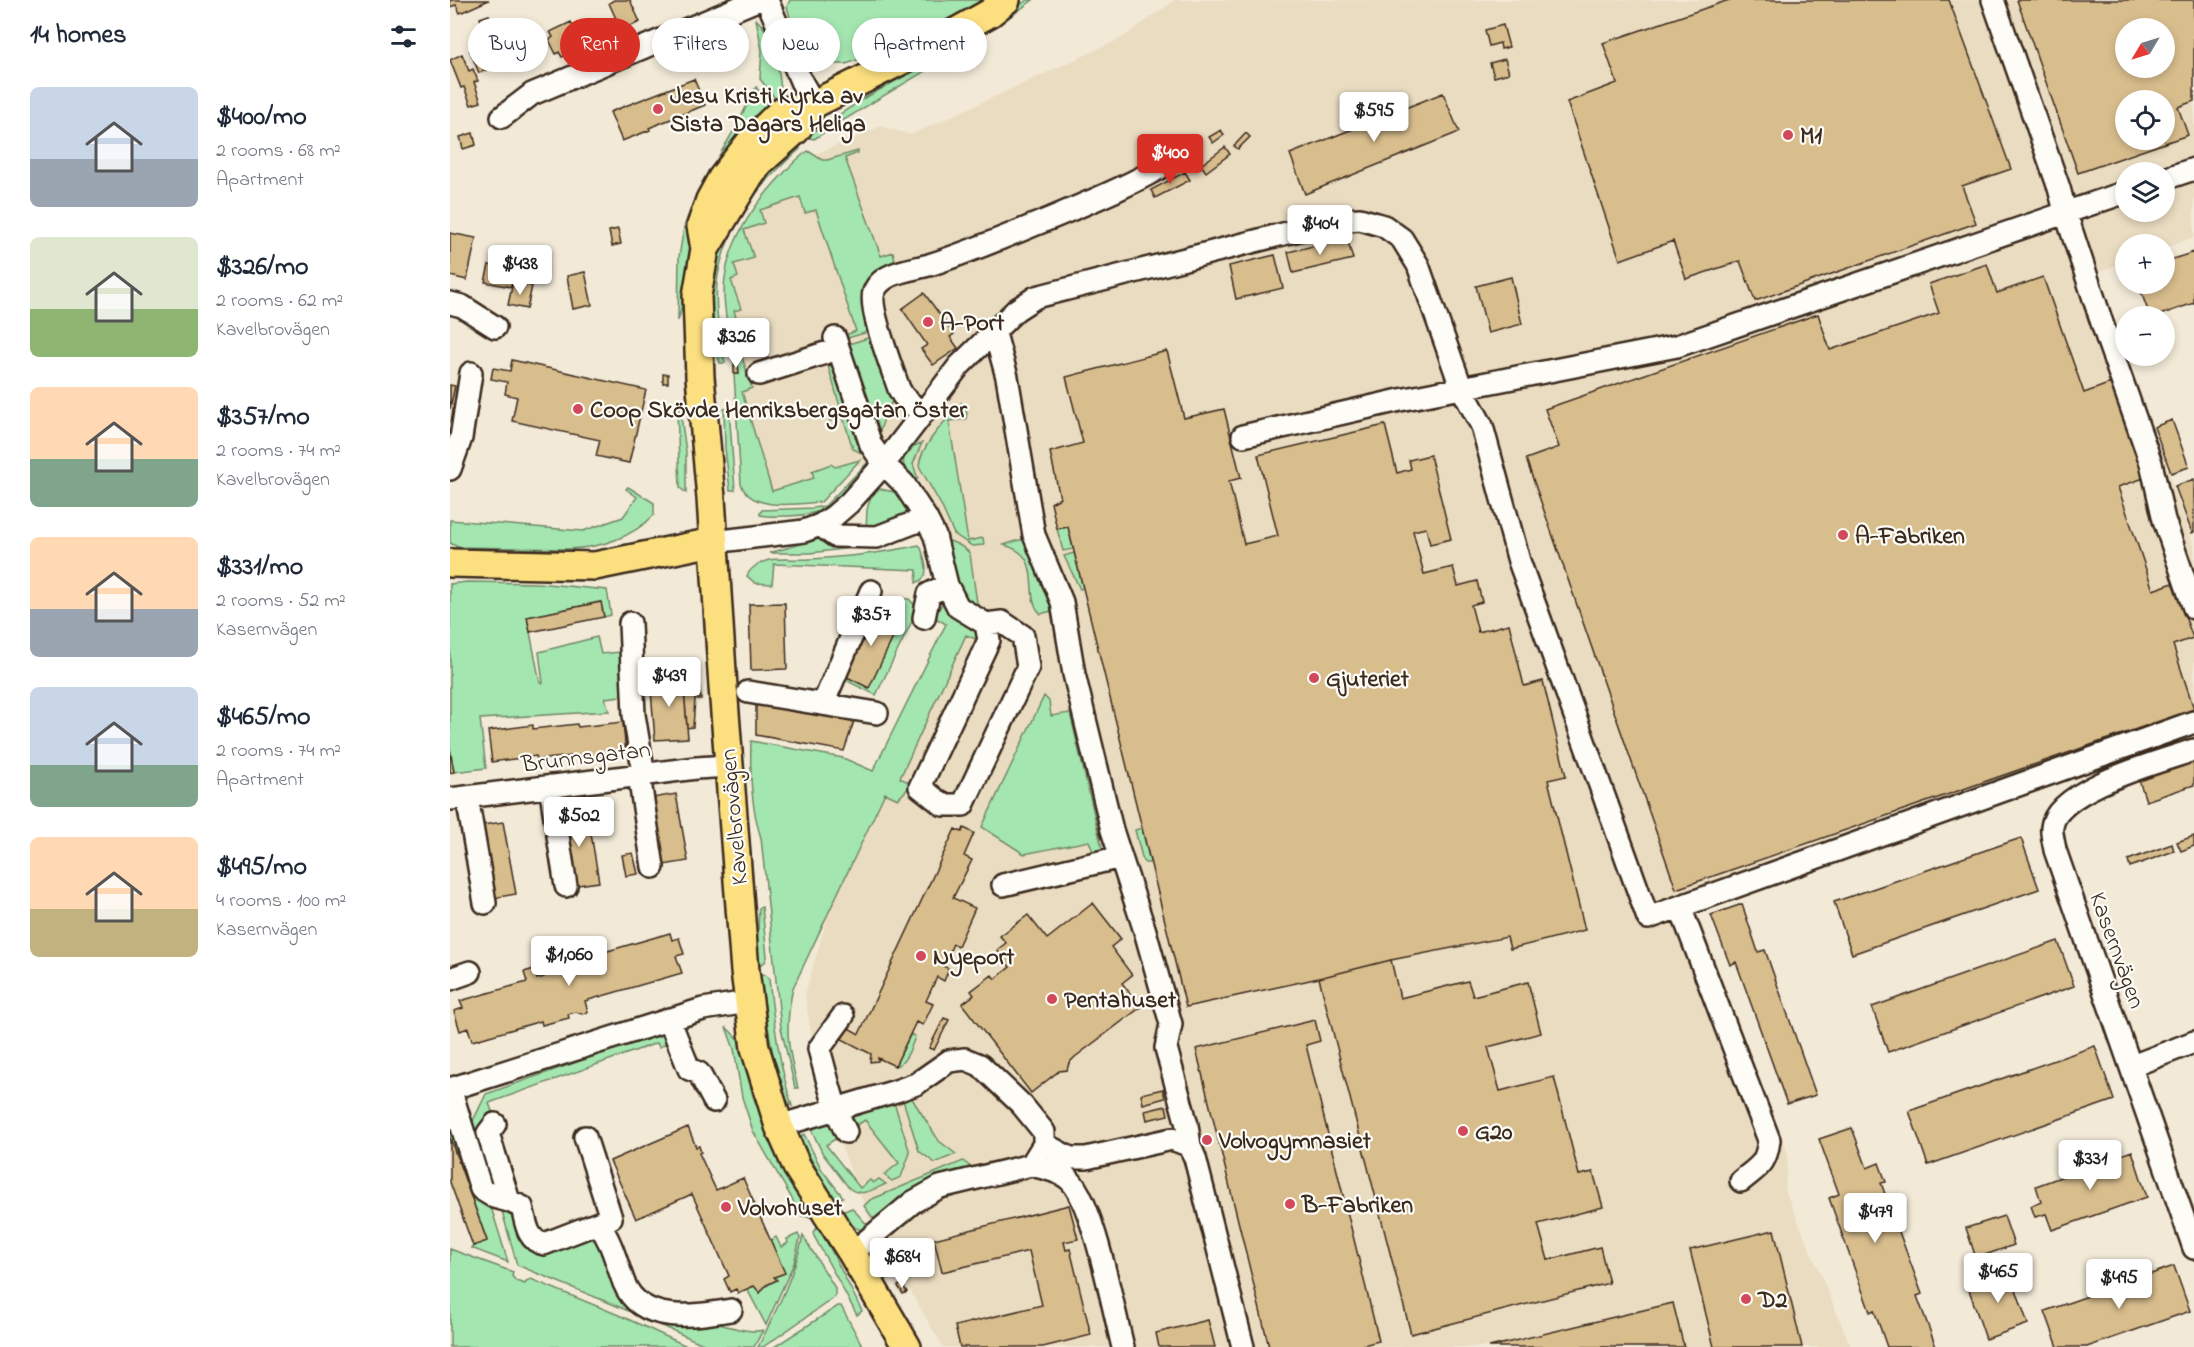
<!DOCTYPE html>
<meta charset="utf-8">
<style>
:root{--surface:#fff;--page:#f6f6f7;--text:#1f2937;--muted:#747a83;--accent:#d93025}
body{margin:0;font-family:"Indie Flower",sans-serif;background:var(--page);color:var(--text);height:100vh;display:flex;flex-direction:column;font-size:22px;white-space:nowrap}
*{box-sizing:border-box;margin:0}
p{font-size:20px;color:var(--muted)}
.icon{flex:none;width:33px;height:33px;fill:none;stroke:currentColor;stroke-width:2;stroke-linecap:round;stroke-linejoin:round}
.map{position:relative;flex:1;overflow:hidden}
.side{display:flex;flex-direction:column;background:var(--surface);width:450px}
.side>*{flex:none}
.guide{position:absolute;left:18px;top:18px;width:570px;height:54px;display:flex;gap:12px}
.needle{width:39px;rotate:232deg}
.controls{position:absolute;left:1665px;top:18px;display:grid;gap:12px}
.controls a{display:grid;place-items:center;width:60px;height:60px;border-radius:50%;background:var(--surface);box-shadow:0 3px 9px #0003;font-size:30px}
.price{position:absolute;translate:-50% -51px;padding:0 14px;border-radius:6px;background:#fff;color:#222;font-size:20px;line-height:39px;filter:drop-shadow(0 2px 3px #0008)}
.price::after{content:'';position:absolute;left:50%;top:36px;width:18px;height:14px;margin-left:-9px;background:inherit;clip-path:polygon(0 0,100% 0,50% 100%)}
.price.active{background:var(--accent);color:#fff}
ul{padding:0;list-style:none}
li{display:flex;align-items:center;gap:18px;height:150px;padding:0 30px}
li span{display:grid;place-items:center;flex:none;width:168px;height:120px;border-radius:9px;color:#555}
li>.icon{margin-inline-start:auto}
span .icon{width:72px;height:72px;fill:#fffc;stroke-width:1}
li b{font-size:26px}
h2{display:flex;justify-content:space-between;align-items:center;height:72px;padding:0 30px;font-size:26px}
.pill{padding:0 21px;border-radius:27px;background:var(--surface);box-shadow:0 3px 9px #0003;font-size:21px;line-height:54px}
.pill.active{background:var(--accent);color:#fff}
main{display:flex;flex:1;min-height:0}
.map>svg:first-child{display:block}
.built{fill:#eadcc1;fill-rule:evenodd}
.green{fill:#a4e6b0;stroke:#708867;stroke-width:1.5}
.building{fill:#d8bd8d;stroke:#3b2a1e;stroke-width:1.5;fill-rule:evenodd}
.lines{fill:none;stroke-linecap:round;stroke-linejoin:round}
.minor-casing{stroke:#3b2a1e;stroke-width:26}
.major-casing{stroke:#3b2a1e;stroke-width:32}
.minor{stroke:#fdfcf7;stroke-width:21}
.major{stroke:#fce080;stroke-width:27}
.poi-dot{fill:#d1495b;stroke:#fdfcf7;stroke-width:2}
.labels{text-anchor:middle;stroke-width:4.5;stroke-linejoin:round;paint-order:stroke}
.poi-label{font-size:24px;font-weight:bold;fill:#3b2a1e;stroke:#fdfcf7;text-anchor:start}
.street-label{font-size:24px;fill:#3b2a1e;stroke:#fdfcf7}
</style>
<main>
<section class="side">
<h2>14 homes<svg class="icon" aria-label="filters" viewBox="0 0 24 24"><path d="M4 7h16M4 17h16"/><circle cx="9" cy="7" r="2"/><circle cx="15" cy="17" r="2"/></svg></h2>
<ul>
<li><span style="background:linear-gradient(#c9d6e8 60%,#9aa5b1 0)"><svg class="icon" aria-label="home" viewBox="0 0 24 24"><path d="M3 11l9-7 9 7M6 9v11h12V9"/></svg></span><div><b>$400/mo</b><p>2 rooms · 68 m²</p><p>Apartment</p></div></li>
<li><span style="background:linear-gradient(#dfe7d0 60%,#8fb573 0)"><svg class="icon" aria-label="home" viewBox="0 0 24 24"><path d="M3 11l9-7 9 7M6 9v11h12V9"/></svg></span><div><b>$326/mo</b><p>2 rooms · 62 m²</p><p>Kavelbrovägen</p></div></li>
<li><span style="background:linear-gradient(#ffd9b3 60%,#7fa58c 0)"><svg class="icon" aria-label="home" viewBox="0 0 24 24"><path d="M3 11l9-7 9 7M6 9v11h12V9"/></svg></span><div><b>$357/mo</b><p>2 rooms · 74 m²</p><p>Kavelbrovägen</p></div></li>
<li><span style="background:linear-gradient(#ffd9b3 60%,#9aa5b1 0)"><svg class="icon" aria-label="home" viewBox="0 0 24 24"><path d="M3 11l9-7 9 7M6 9v11h12V9"/></svg></span><div><b>$331/mo</b><p>2 rooms · 52 m²</p><p>Kasernvägen</p></div></li>
<li><span style="background:linear-gradient(#c9d6e8 65%,#7fa58c 0)"><svg class="icon" aria-label="home" viewBox="0 0 24 24"><path d="M3 11l9-7 9 7M6 9v11h12V9"/></svg></span><div><b>$465/mo</b><p>2 rooms · 74 m²</p><p>Apartment</p></div></li>
<li><span style="background:linear-gradient(#ffd9b3 60%,#c2b280 0)"><svg class="icon" aria-label="home" viewBox="0 0 24 24"><path d="M3 11l9-7 9 7M6 9v11h12V9"/></svg></span><div><b>$495/mo</b><p>4 rooms · 100 m²</p><p>Kasernvägen</p></div></li>
</ul>
</section>
<div class="map">
<svg width="1744" height="1347" viewBox="0 0 1744 1347">
<rect width="100%" height="100%" fill="#f2e9d7"/>
<filter id="ink" filterUnits="userSpaceOnUse"><feTurbulence type="fractalNoise" baseFrequency=".0167" numOctaves="2"/><feDisplacementMap in="SourceGraphic" scale="12" xChannelSelector="R" yChannelSelector="G"/><feConvolveMatrix kernelMatrix="1 2 1 2 8 2 1 2 1" color-interpolation-filters="sRGB"/></filter>
<g filter="url(#ink)">
<path class="built" d="M725,0H1744V237L1715,248L1714,244H1676L1675,262L1648,272L1744,546V737L1247,912L1338,1154L1335,1190L1401,1347H493L420,1221L369,1088L355,994L380,909L517,628L496,539L462,462L404,465L322,491L291,392L276,277L303,211L357,158L431,126L461,135L672,38ZM1676,28H1714V68H1676ZM1676,100H1714V140H1676ZM1676,172H1714V212H1676Z"/>
<path class="green" d="M340,0H538L466,40L396,64H381L370,60L355,50L345,35L337,7Z
M577,0H583C514,52 437,91 364,139L356,137L413,99L524,37Z
M306,19L315,29L329,73L331,90L327,101L310,79L312,50Z
M306,87L321,109L242,233L231,310L228,321L229,257L234,227L245,197L287,125Z
M346,145L350,149C310,183 278,222 268,275C263,303 270,335 275,363H270L261,330L259,301L263,268L271,245L307,183Z
M358,151L372,160H377L408,151V153L395,158L431,256L443,252L445,260L422,331L394,339L393,336L406,331L366,210L355,213L350,197L310,210L314,223L294,230L304,258L284,264L288,277L281,280L291,309L284,311L288,324L282,326L302,388L292,392L322,491L364,478L362,471L381,464L385,467L410,460L371,502C346,504 301,512 291,484L284,374H289L288,365H284C280,342 275,318 274,295C273,248 303,205 334,173C341,165 349,157 358,151Z
M424,336L445,398L437,409L427,440L396,345Z
M377,362L384,365L417,453L414,454L403,449L393,417L380,421L378,415L391,410Z
M511,403L517,412L516,419L499,421L518,541L533,538L534,545L522,546L504,534L491,505L469,466C470,446 498,418 511,403Z
M230,409L236,452V493L230,488L227,410Z
M274,409H279L285,490H280L275,448Z
M472,443L463,464L468,479L459,477C448,461 454,448 472,443Z
M419,461V469C392,498 382,515 339,516C330,516 320,517 310,515V513L312,510L363,508L375,506Z
M178,487L204,503V515C182,538 149,548 118,549L8,547L0,543V520L133,531L173,517L187,497L176,489Z
M430,489L449,493C454,501 459,506 456,516L416,531L417,510L421,495Z
M618,527L623,549L613,551L607,529Z
M369,539L401,543L409,547L360,553H319Z
M573,539L602,610L601,611L591,614C571,596 597,556 554,545Z
M494,540C503,541 515,547 520,554L528,610L510,596Z
M469,545L471,548C475,560 482,578 466,583L467,570L324,564L322,584L305,583L297,576C300,568 310,562 319,560C333,558 348,560 361,559C397,557 434,553 469,545Z
M624,553L633,588L630,589L614,556Z
M17,582L87,583L157,590L161,615L154,617L150,602L77,617L90,683H93L89,652L147,637L151,654L169,652V638L174,639L180,695L155,698L159,711L30,719L36,768L4,772L0,749V584Z
M426,598L459,599L468,609L426,695L389,677L391,674L419,688L422,607Z
M492,604H495L530,630L528,640L516,635L450,778L462,784L448,799L435,793L343,988C334,1028 338,1049 348,1088H345L331,1028L311,838C301,806 300,775 301,741L393,758L423,771L496,624L484,617Z
M594,696L599,701L601,716L620,713L653,852L644,854L639,841L574,854L532,827Z
M692,828L700,863H695L693,861L685,830Z
M312,907L317,957L315,962L309,965L307,949L309,908Z
M310,974L315,975L319,979C324,1023 329,1064 342,1106C325,1095 314,998 310,974Z
M276,1027L288,1039L303,1096L327,1158L342,1187L361,1217L352,1216L303,1131L292,1097L284,1049Z
M216,1034L221,1042L209,1047L207,1043L39,1103L44,1117L48,1182H41L23,1125V1121L36,1094L170,1047Z
M461,1034L465,1037C461,1047 456,1064 445,1066Z
M459,1094L489,1141L506,1154L485,1163L469,1151L452,1097Z
M443,1099L460,1153L451,1177L442,1181L434,1175L449,1163L415,1120L401,1129L398,1118L401,1114Z
M379,1121L393,1134L376,1145L410,1188L420,1180L423,1183L429,1179L436,1184C424,1189 411,1198 399,1188L373,1154L359,1125Z
M0,1130L24,1194L26,1199L41,1207L58,1262L21,1248L37,1240L0,1138Z
M354,1134L372,1170L393,1197L385,1201L352,1143V1135Z
M513,1161L526,1171L426,1222L414,1206L420,1200Z
M402,1208L420,1228C405,1234 400,1222 392,1212Z
M52,1211L63,1217L73,1236L137,1237C163,1245 165,1268 172,1291C196,1299 295,1338 313,1330L304,1347H260L167,1306L67,1265Z
M368,1227L381,1250L412,1311L407,1315L364,1236L363,1232Z
M348,1234L350,1238L344,1263L316,1325L297,1289L304,1286L310,1290L326,1280L324,1277L334,1273L320,1240L326,1237L331,1247L338,1243L337,1239Z
M353,1236L385,1288V1297L313,1347H308C326,1311 344,1276 353,1236Z
M431,1244L446,1274L437,1279C429,1267 422,1258 431,1244Z
M0,1249L63,1272L62,1276L66,1281L75,1284L76,1281L81,1279L171,1316L239,1347H0Z
M388,1306H391L413,1347H324Z"/>
<path class="building" d="M0,0H39L10,13L6,5L0,7Z
M164,0H180L190,22L171,30L159,3Z
M1279,0H1499L1561,169L1512,186L1526,223L1305,301L1290,261L1236,279L1223,241L1170,260L1117,102L1167,83L1153,43Z
M1567,0H1744V101L1728,107L1738,135L1628,173ZM1676,28H1714V68H1676ZM1676,100H1714V140H1676Z
M39,15L43,25L34,29L30,18Z
M121,22L124,29L129,27L135,40L130,42L133,48L112,57L109,52L106,54L99,40L103,37L100,32Z
M1053,25L1059,47L1051,49L1050,43L1039,46L1035,30Z
M69,30L78,50L72,53L74,58L60,64L58,60L52,62L43,42Z
M41,43L50,64L29,73L20,51Z
M12,54L19,71L23,69L28,81L24,82L31,102L21,105L14,87L11,88L0,60Z
M1055,59L1059,73L1044,77L1040,63Z
M244,79L255,105L199,128L200,130L172,141L160,112Z
M993,93L1009,132L855,194L840,154Z
M771,130L774,135L763,143L759,137Z
M23,133L26,145L13,149L10,137Z
M796,133L800,137L788,149L784,146Z
M775,147L780,154L756,172L751,165Z
M735,172L740,180L705,198L701,190Z
M168,229L171,244L162,246L159,231Z
M0,233L26,238L17,280L0,276Z
M897,238L903,259L843,273L838,252Z
M1744,252V303L1707,316H1700L1688,284H1714V262Z
M825,255L833,288L786,299L779,266Z
M1537,264L1547,293L1593,277L1634,393L1661,383L1694,478L1668,487L1703,590L1723,583L1743,638L1723,645L1744,709L1226,889L1076,459L1109,447L1095,409L1368,314L1380,350L1489,313L1479,284Z
M39,265L64,271L61,287L35,282Z
M135,272L142,305L123,309L117,276Z
M1061,277L1072,324L1038,333L1026,286Z
M63,282L82,286L77,309L58,305Z
M474,293L504,334L500,337L508,348L483,365L471,349L477,345L452,309Z
M717,351L734,418L774,409L791,478L779,481L794,544L828,536L808,455L935,425L947,473L961,469L959,460L980,455L1001,539L980,544L976,528L963,531L974,574L1003,567L1008,586L1027,581L1032,602L1021,605L1028,632L1059,624L1074,686L1093,681L1116,776L1098,780L1135,930L1060,949L1057,937L941,960L869,978L736,1007L618,527L607,529L601,503L610,498L600,452L633,443L616,377Z
M62,360L196,390L179,463L146,456L150,440L62,421L67,397L55,394L57,382L41,379L43,368L60,371Z
M288,364L289,374H284V365Z
M213,374H218V383H213Z
M0,385L5,386L0,409Z
M1722,420L1739,467L1721,473L1704,427Z
M1744,479V532L1742,533L1725,486Z
M151,602L154,617L80,632L77,617Z
M335,603L337,669L301,670L299,604Z
M422,607L440,613L439,615L451,621L419,688L391,674Z
M203,671L204,678H200L201,688L189,689L187,673Z
M248,674L251,699H245L243,727L237,728L233,676Z
M233,676L238,738L205,740L200,678Z
M306,702L405,718L394,751L306,735Z
M173,722L176,754L131,759V755L87,760L86,756L42,762L38,731L83,725V729L127,724L128,727Z
M0,749L4,772L0,773Z
M1744,761V785L1696,801L1689,780Z
M226,794L238,861L208,866L196,799Z
M137,809L149,882L121,886L109,814Z
M53,822L66,894L38,899L26,826Z
M514,828L524,833L514,856L522,860L503,898L525,908L508,946L503,944L493,966L499,969L494,981L487,977L476,1001L483,1004L473,1025L466,1022L445,1066L428,1058V1061L420,1062L421,1054L392,1039L397,1027L409,1034L505,829L512,832Z
M1744,836V846L1731,851L1727,842Z
M1571,838L1589,889L1402,954L1384,902Z
M1722,844L1724,851L1680,867L1678,860Z
M183,853L188,874L176,876L172,855Z
M643,903L671,939L661,947L682,975L672,983L691,1007L625,1057L619,1063L617,1070L609,1071L581,1093L512,1004L524,995L521,991L542,975L545,979L560,967L547,950L556,943L550,936L578,915L597,939Z
M1292,904L1308,952L1315,950L1366,1095L1337,1104L1286,962L1280,965L1261,915Z
M220,933L222,940L229,938L234,954L226,956L232,973L135,1001L138,1012L132,1014L126,1012L118,1014L119,1018L92,1025L91,1021L22,1041L18,1028L10,1031L4,1011L13,1008L10,1001L77,982L74,972L84,969L87,979L94,977L90,961L121,952L123,961Z
M1608,941L1624,986L1438,1052L1422,1007Z
M941,960L950,998L1018,981L1023,996L1078,982L1091,1033L1038,1047L1050,1091L1104,1077L1129,1175L1143,1172L1153,1207L1088,1224L1098,1260L1150,1247L1159,1283L961,1334L869,978Z
M494,1018L499,1020L484,1050L479,1048Z
M865,1020L870,1041L856,1045L929,1341L905,1347H819L746,1049Z
M1645,1046L1664,1100L1478,1165L1459,1111Z
M713,1089L715,1098L693,1104L691,1094Z
M716,1106L718,1115L697,1120L695,1111Z
M238,1127L246,1147L249,1146L251,1152L249,1153L266,1190L293,1178L335,1273L324,1277L327,1280L316,1285L310,1293L304,1286L288,1293L286,1289L280,1292L274,1279L279,1276L242,1194L186,1219L160,1161Z
M1402,1128L1417,1168L1429,1163L1436,1182L1431,1183L1472,1294L1467,1296L1486,1347H1437L1424,1310L1420,1312L1379,1198L1389,1194L1369,1139Z
M0,1138L37,1241L23,1246L0,1182Z
M1682,1151L1697,1197L1602,1230L1596,1214L1585,1217L1581,1206L1591,1202L1586,1186Z
M619,1205L628,1239L614,1242L616,1250L620,1249L641,1335L593,1347H510L505,1326L592,1305L579,1251L492,1272L484,1239Z
M1554,1216L1564,1245L1526,1258L1516,1228Z
M1324,1230L1352,1347H1264L1240,1250Z
M1724,1266L1740,1311L1637,1347H1608L1595,1311Z
M1559,1269L1578,1324L1536,1339L1517,1284Z
M452,1284L457,1292L453,1294L448,1286Z
M1223,1303L1234,1347H1039Z
M758,1320L765,1347H709L706,1333Z"/>
<g class="lines">
<g class="minor-casing">
<path id="minor" d="M317,0L351,81L364,104
M1543,0L1609,188L1615,211L1659,344L1701,463L1714,520L1744,608
M52,117L82,94L307,0
M1714,179L1744,169
M0,303L12,306L45,327
M544,330L557,377L584,535L612,602L624,674L662,830L695,931L721,1024L716,1048L737,1125L740,1146
M385,338L421,445L434,464L454,484L476,518L485,536L497,585L508,607L536,624L552,622L573,636L578,667L513,805H493L470,787L539,640L536,624
M309,374L388,349
M472,414L453,396L449,389C443,371 418,308 424,292C431,272 461,270 479,265C520,252 559,235 599,219C642,201 684,184 723,160
M793,436L950,400L1227,346L1676,192
M0,469L11,438L21,373
M370,525L385,536L427,537L476,518
M263,542L354,531L370,525L384,516L399,503L434,464L509,366L566,310L586,297L884,221L910,219L934,226L952,239L968,265L1011,387L1032,426L1069,561L1198,918L1744,722
M474,618L479,594L497,585
M180,623L184,715L194,775
M298,692L427,713
M373,704L421,591
M1744,750C1712,761 1606,789 1602,827C1601,834 1604,843 1605,850L1744,1248
M189,775L203,867
M100,786L116,886
M17,797L35,903
M0,799L246,768L279,766
M553,885L671,857
M1230,907L1319,1140C1316,1165 1309,1166 1291,1181
M0,979L20,972
M393,1016L369,1049C377,1077 383,1106 396,1132
M219,1019L239,1069L249,1073L264,1101
M1682,1066L1744,1042
M0,1088L31,1189L44,1197L59,1201
M0,1089L253,1009L298,1002
M45,1124L38,1133L59,1201L72,1207C76,1222 77,1241 94,1244L161,1218L135,1137
M329,1126L446,1091L466,1084L499,1061L515,1059L530,1065L572,1105L594,1132V1144L581,1165L490,1187L463,1202L402,1253
M594,1144L620,1158H636L722,1139L740,1146L745,1158L793,1347
M581,1165C593,1168 606,1170 616,1177C642,1193 664,1313 673,1347
M148,1223C162,1242 166,1262 174,1283C191,1325 245,1316 281,1310"/>
</g>
<g class="major-casing">
<path id="major" d="M255,249L296,181L310,162L346,130L364,104
M0,563L145,566L263,542
M457,1347L402,1253L347,1167L329,1126L305,1048L295,971L273,687L261,498L250,377L247,296L255,249L251,226L260,200L272,178L301,141L331,112L364,104L473,50L540,13L556,0"/>
</g>
<use href="#minor" class="minor"/>
<use href="#major" class="major"/>
</g>
</g>
<g class="poi-dot">
<circle cx="208" cy="109" r="6"/>
<circle cx="1338" cy="135" r="6"/>
<circle cx="478" cy="322" r="6"/>
<circle cx="128" cy="409" r="6"/>
<circle cx="1393" cy="535" r="6"/>
<circle cx="864" cy="678" r="6"/>
<circle cx="471" cy="956" r="6"/>
<circle cx="602" cy="999" r="6"/>
<circle cx="1013" cy="1131" r="6"/>
<circle cx="757" cy="1140" r="6"/>
<circle cx="840" cy="1204" r="6"/>
<circle cx="276" cy="1207" r="6"/>
<circle cx="1296" cy="1299" r="6"/>
</g>
<g class="labels">
<g class="poi-label">
<text x="220" y="103">Jesu Kristi Kyrka av<tspan x="220" dy="28">Sista Dagars Heliga</tspan></text>
<text x="1350" y="143">M1</text>
<text x="490" y="330">A-Port</text>
<text x="140" y="417">Coop Skövde Henriksbergsgatan Öster</text>
<text x="1405" y="543">A-Fabriken</text>
<text x="876" y="686">Gjuteriet</text>
<text x="483" y="964">Nyeport</text>
<text x="614" y="1007">Pentahuset</text>
<text x="1025" y="1139">G20</text>
<text x="769" y="1148">Volvogymnasiet</text>
<text x="852" y="1212">B-Fabriken</text>
<text x="288" y="1215">Volvohuset</text>
<text x="1308" y="1307">D2</text>
</g>
<g class="street-label">
<text transform="translate(136 756) rotate(-7)" y="8">Brunnsgatan</text>
<text transform="translate(283 817) rotate(-95)" y="8">Kavelbrovägen</text>
<text transform="translate(1668 950) rotate(70)" y="8">Kasernvägen</text>
</g>
</g>
</svg>
<div class="controls">
<a><svg class="needle" viewBox="-14 -14 28 28"><path d="M0-13l5 13h-10z" fill="#e53935"/><path d="M0 13l5-13h-10z" fill="#747a83"/></svg></a>
<a><svg class="icon" aria-label="locate" viewBox="0 0 24 24"><circle cx="12" cy="12" r="6"/><path d="M12 2v4M12 18v4M2 12h4M18 12h4"/></svg></a>
<a><svg class="icon" aria-label="layers" viewBox="0 0 24 24"><path d="M12 4l9 5-9 5-9-5zM3 14l9 5 9-5"/></svg></a>
<a>+</a>
<a>−</a>
</div>
<b class="price" style="left:924px;top:143px">$595</b>
<b class="price active" style="left:720px;top:185px">$400</b>
<b class="price" style="left:870px;top:256px">$404</b>
<b class="price" style="left:70px;top:296px">$438</b>
<b class="price" style="left:286px;top:369px">$326</b>
<b class="price" style="left:421px;top:647px">$357</b>
<b class="price" style="left:219px;top:708px">$439</b>
<b class="price" style="left:129px;top:848px">$502</b>
<b class="price" style="left:119px;top:987px">$1,060</b>
<b class="price" style="left:1640px;top:1191px">$331</b>
<b class="price" style="left:1425px;top:1244px">$479</b>
<b class="price" style="left:452px;top:1289px">$684</b>
<b class="price" style="left:1548px;top:1304px">$465</b>
<b class="price" style="left:1669px;top:1310px">$495</b>
<div class="guide">
<a class="pill">Buy</a>
<a class="pill active">Rent</a>
<a class="pill">Filters</a>
<a class="pill">New</a>
<a class="pill">Apartment</a>
</div>
</div>
</main>
